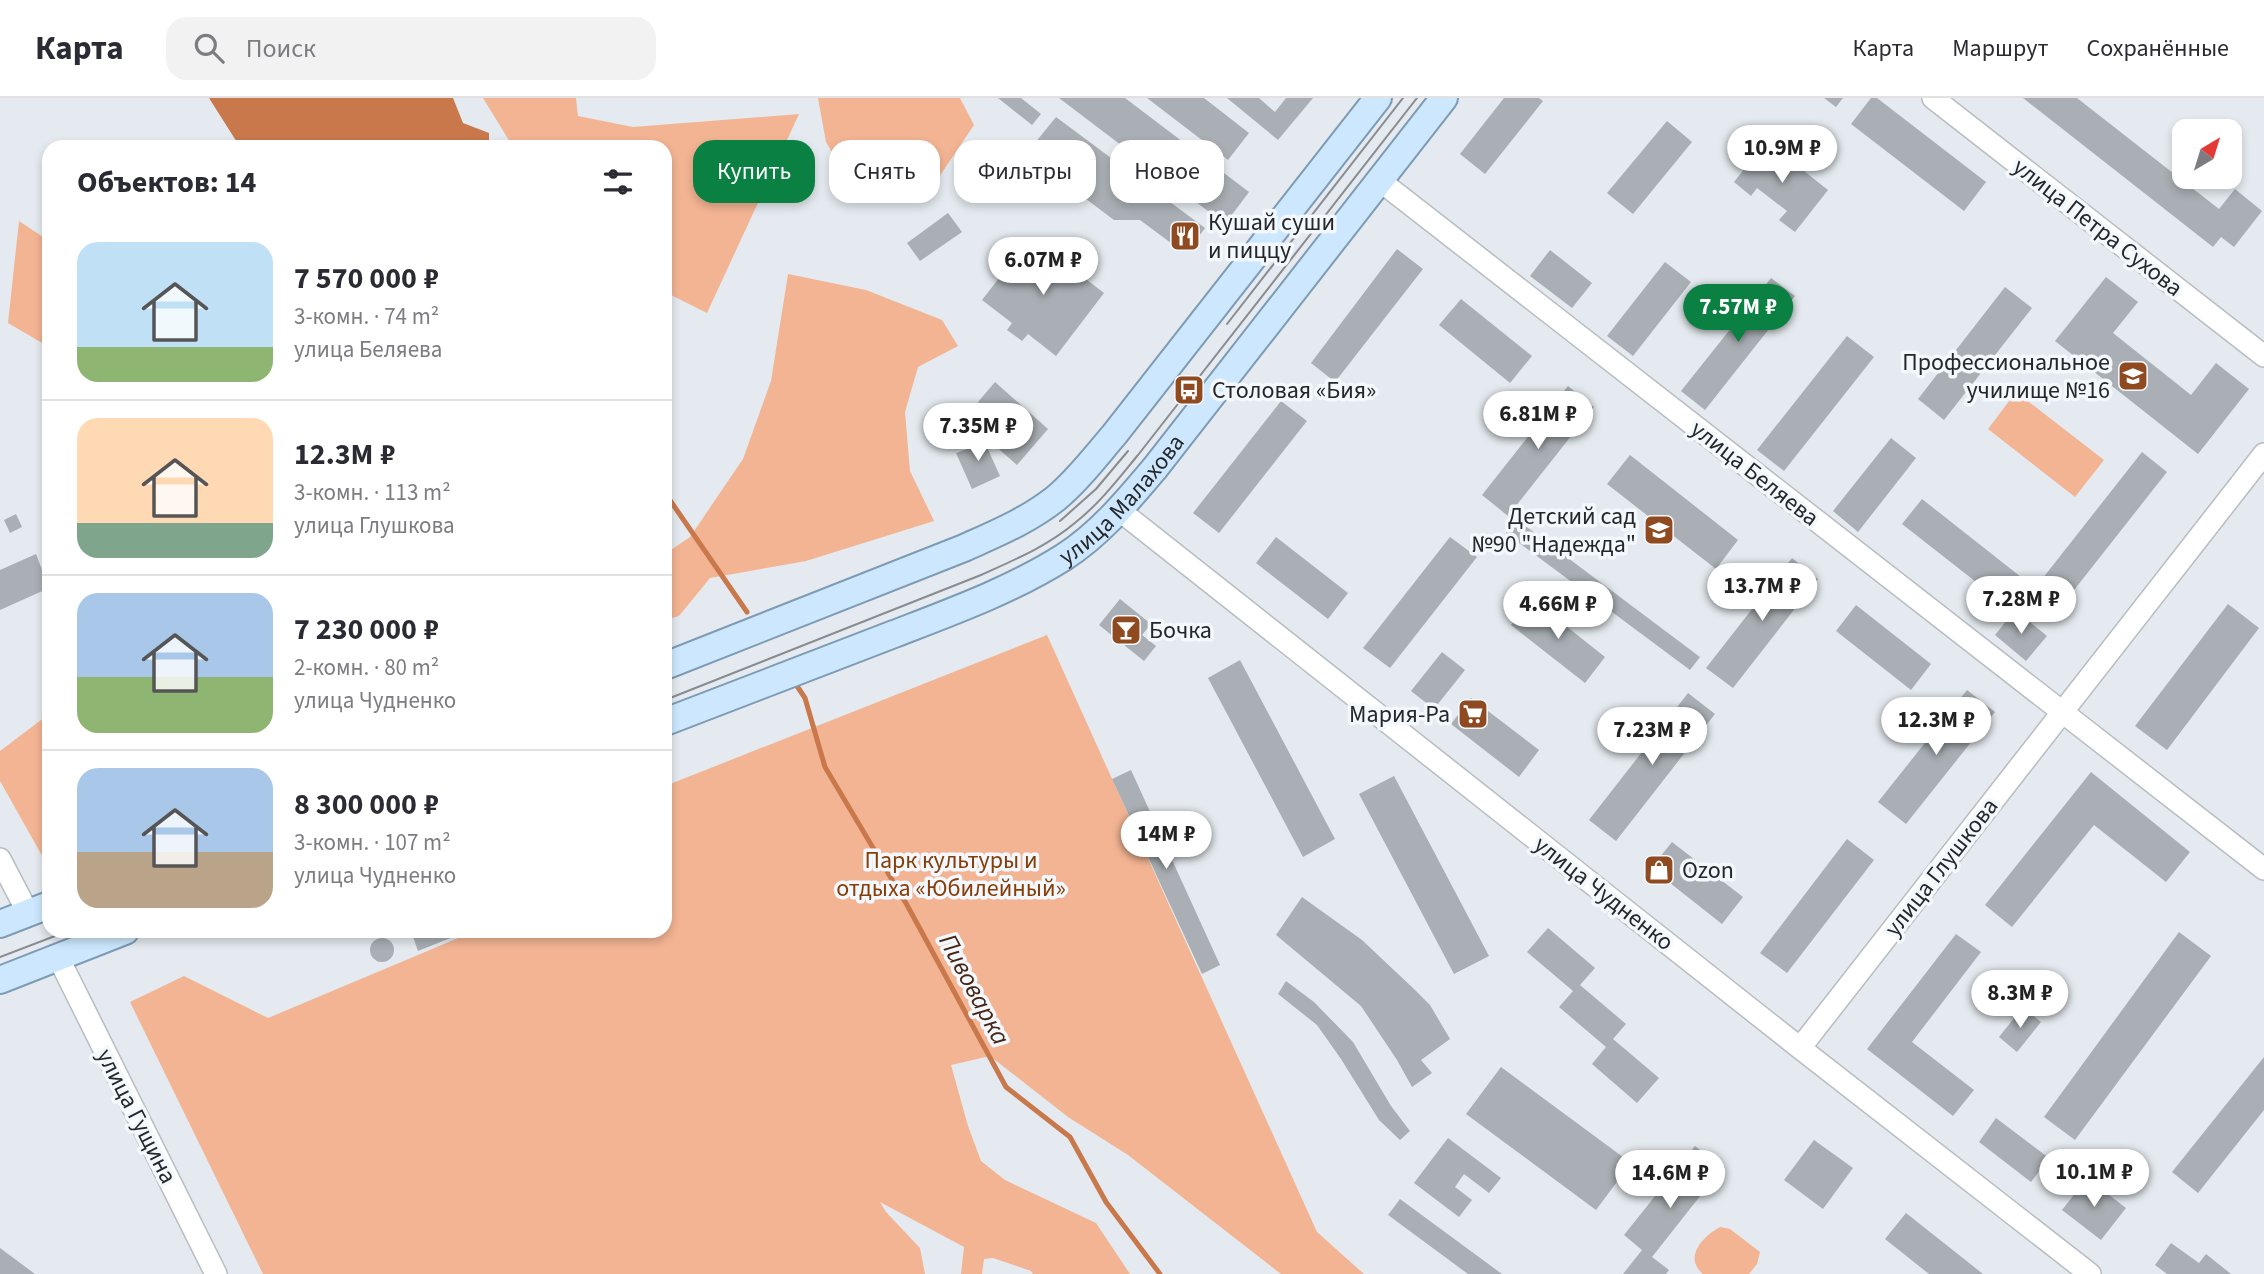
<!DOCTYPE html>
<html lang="ru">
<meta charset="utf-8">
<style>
:root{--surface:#fff;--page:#f2f2f3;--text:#2b2b33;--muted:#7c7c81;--line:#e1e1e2;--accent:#0b8043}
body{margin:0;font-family:"Source Sans 3",sans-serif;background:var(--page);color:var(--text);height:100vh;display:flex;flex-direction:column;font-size:26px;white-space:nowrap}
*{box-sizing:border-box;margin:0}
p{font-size:23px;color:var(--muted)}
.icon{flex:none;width:38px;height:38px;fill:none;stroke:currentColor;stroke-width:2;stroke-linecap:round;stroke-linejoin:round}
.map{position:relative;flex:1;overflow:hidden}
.side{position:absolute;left:42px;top:42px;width:630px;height:798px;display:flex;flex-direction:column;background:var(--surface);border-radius:21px;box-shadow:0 4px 10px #0003}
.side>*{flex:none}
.banner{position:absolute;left:693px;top:42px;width:665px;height:63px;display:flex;gap:14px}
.needle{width:46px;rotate:38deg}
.buttons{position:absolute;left:2172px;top:21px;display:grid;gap:14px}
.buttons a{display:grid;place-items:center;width:70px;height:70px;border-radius:14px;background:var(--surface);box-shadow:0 4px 10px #0003;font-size:35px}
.price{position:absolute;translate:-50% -60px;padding:0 16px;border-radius:24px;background:#fff;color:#222;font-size:23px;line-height:46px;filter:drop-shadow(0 2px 4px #0008)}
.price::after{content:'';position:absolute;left:50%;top:42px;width:21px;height:16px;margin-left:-10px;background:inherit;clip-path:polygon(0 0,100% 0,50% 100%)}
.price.on{background:var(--accent);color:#fff}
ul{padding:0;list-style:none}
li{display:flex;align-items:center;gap:21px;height:175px;padding:0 35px}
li+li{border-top:2px solid var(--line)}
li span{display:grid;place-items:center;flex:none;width:196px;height:140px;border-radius:21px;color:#555}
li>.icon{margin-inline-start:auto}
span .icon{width:84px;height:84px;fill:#fffc;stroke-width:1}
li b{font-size:30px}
h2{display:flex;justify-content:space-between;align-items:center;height:84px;padding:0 35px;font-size:30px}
.chip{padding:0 24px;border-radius:21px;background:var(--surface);box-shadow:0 4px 10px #0003;font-size:24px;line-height:63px}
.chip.on{background:var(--accent);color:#fff}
header{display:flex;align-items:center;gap:42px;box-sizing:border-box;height:98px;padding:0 35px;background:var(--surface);border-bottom:2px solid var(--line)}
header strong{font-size:33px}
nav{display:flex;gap:38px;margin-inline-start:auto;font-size:24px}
.search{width:490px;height:63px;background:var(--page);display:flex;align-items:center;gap:18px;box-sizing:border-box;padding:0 24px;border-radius:21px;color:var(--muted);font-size:26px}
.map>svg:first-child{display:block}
.green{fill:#f3b493}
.water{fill:#c9784b}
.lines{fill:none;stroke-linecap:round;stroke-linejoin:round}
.stream{stroke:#c9784b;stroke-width:5}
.building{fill:#a9afb4}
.minor-casing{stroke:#b7bdc2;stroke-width:24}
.major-casing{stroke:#7d9bb3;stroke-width:30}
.minor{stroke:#fff;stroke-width:21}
.major{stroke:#cde8fe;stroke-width:26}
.tram{stroke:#888c90;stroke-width:2}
.labels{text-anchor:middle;stroke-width:7;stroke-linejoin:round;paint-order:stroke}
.poi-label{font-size:24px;fill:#252729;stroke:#f2f8fd;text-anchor:start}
.street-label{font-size:24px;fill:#252729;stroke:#f2f8fd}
.park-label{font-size:24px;fill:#873d05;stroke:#f2f8fd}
.water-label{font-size:26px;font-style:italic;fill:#472613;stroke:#f2f8fd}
</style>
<header>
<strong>Карта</strong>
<div class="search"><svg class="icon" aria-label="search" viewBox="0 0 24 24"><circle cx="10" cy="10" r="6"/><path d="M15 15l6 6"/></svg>Поиск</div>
<nav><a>Карта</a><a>Маршрут</a><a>Сохранённые</a></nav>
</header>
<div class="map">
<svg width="2264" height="1176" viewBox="0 0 2264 1176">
<rect width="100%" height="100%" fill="#e4eaef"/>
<path class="green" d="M483,0H576L578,18L633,29L799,16L707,215L665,194V49H513Z
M818,0H960L974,27L937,82L857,97L826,44Z
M19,123L49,143V249L8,225Z
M788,176L866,192L942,222L958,248L918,269L905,314L910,373L934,423L806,463L710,480L679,518L665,522V456L690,439L743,361L771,283Z
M2016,294L2104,362L2075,399L1988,331Z
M1047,537L1317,1134L1364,1176H1281L1128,1057L1068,1019L990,958L951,967L968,1028L981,1063L1005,1082L1096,1125L1130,1176H1033L1031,1173L993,1160L984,1161L982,1176H961L964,1149L880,1104L886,1114L920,1150L925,1176H263L130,904L184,878L268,920L475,833H665V688Z
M49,616V770L0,683V653Z
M1720,1129L1730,1131L1760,1154L1757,1166L1749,1176H1703C1683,1160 1703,1138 1720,1129Z"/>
<path class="water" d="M209,0H453L463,25L489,35V49H240Z"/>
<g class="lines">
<path class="stream" d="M665,395L747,514
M793,582L805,600L825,669L907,807L1006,989L1070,1039L1106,1104L1160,1176"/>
</g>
<path class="building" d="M998,0H1021L1041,16L1032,27Z
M1059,0H1125L1249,94L1225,126Z
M1147,0H1204L1249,35L1228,62Z
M1227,0H1259L1275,14L1286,0H1313L1278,42Z
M1504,0H1539L1543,3L1485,76L1460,56Z
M1824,0H1843L1836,9Z
M1871,0H1877L1986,84L1964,113L1851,26Z
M2023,0H2077L2219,111L2235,91L2262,113L2234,149L2221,139L2213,149Z
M1056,19L1205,130L1191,149L1171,145L1140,122H1114L1026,56Z
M1667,23L1692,44L1633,116L1607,95Z
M1766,43L1828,92L1795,134L1779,122L1787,113L1757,90L1751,98L1734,84Z
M948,115L962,134L920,163L907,145Z
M1031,139L1104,195L1056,258L1028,236L1022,243L1007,232L1012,225L982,202Z
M1397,151L1423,171L1335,284L1311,265Z
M1550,152L1592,185L1572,210L1530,178Z
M1665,164L1691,184L1633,258L1607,238Z
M2106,179L2138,204L2113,235L2191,297L2216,265L2249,291L2198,356L2055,243Z
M1771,180L1795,198L1705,312L1681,293Z
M2005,189L2032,210L1944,322L1918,301Z
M1461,201L1532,258L1510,285L1439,227Z
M1847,238L1874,259L1784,373L1757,352Z
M995,284L1048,331L1017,367L993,346L1006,330L998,324L994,329L980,317L985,311L978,304Z
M1568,288L1594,309L1508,418L1482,397Z
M1281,303L1307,323L1219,435L1193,415Z
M981,336L1000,378L972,391L956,355L973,349L969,341Z
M1891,340L1916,360L1858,434L1833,413Z
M2142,354L2167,374L2052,520L2020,494L2008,509L1902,426L1922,401L2035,490Z
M1630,357L1738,442L1716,471L1607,386Z
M16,416L22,429L10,435L4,422Z
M1516,421L1700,559L1690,572L1506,435Z
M1276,439L1348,495L1328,521L1256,465Z
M1450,439L1477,459L1390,570L1363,550Z
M36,456L49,490L0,512V472Z
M1792,460L1818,481L1733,590L1706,570Z
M1120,501L1151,526L1142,537L1156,548L1144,563L1099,527Z
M1532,501L1605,559L1585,585L1511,527Z
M2228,506L2259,530L2167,652L2135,628Z
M1856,507L1931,566L1911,592L1836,533Z
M2015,512L2047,538L2026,563L1995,537Z
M1442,554L1465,572L1434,611L1411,593Z
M1240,562L1335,741L1303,759L1208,580Z
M1967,592L1995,614L1906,726L1878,704Z
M1688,595L1715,616L1616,743L1589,722Z
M1471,600L1539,652L1519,679L1451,626Z
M1131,672L1220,867L1202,876L1112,681Z
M2091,674L2190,754L2166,784L2094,727L2012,829L1985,807Z
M1394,678L1489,858L1454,876L1359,696Z
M1847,741L1874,762L1787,875L1760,855Z
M1672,744L1743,799L1722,826L1651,770Z
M1302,799L1362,842L1414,891L1430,907L1450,941L1421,962L1432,975L1412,989L1397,962L1361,908L1276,837Z
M1548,830L1595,870L1580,887L1626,926L1613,941L1659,980L1637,1005L1592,966L1606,949L1559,909L1573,893L1527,854Z
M411,833H468L418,853Z
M2179,834L2211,858L2075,1042L2044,1019Z
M1956,836L1981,854L1912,944L1974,992L1953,1018L1867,951Z
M370 852a12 12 0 1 1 24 0a12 12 0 1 1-24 0Z
M1286,883L1314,904L1353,944L1391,1008L1410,1033L1400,1042L1379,1022L1341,961L1317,927L1278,896Z
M2023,909L2041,924L2017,954L1999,939Z
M2264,959V1012L2198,1095L2172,1074Z
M1501,969L1631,1065L1596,1112L1466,1016Z
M1996,1020L2049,1060L2031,1084L1979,1044Z
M1448,1040L1501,1080L1489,1095L1464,1076L1455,1089L1472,1102L1459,1119L1414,1085Z
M1814,1042L1853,1070L1823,1111L1784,1082Z
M1695,1048L1723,1069L1652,1159L1669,1172L1666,1176H1623L1642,1152L1624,1137Z
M2087,1080L2126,1110L2101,1142L2062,1112Z
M1400,1101L1502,1176H1468L1388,1117Z
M1906,1115L1983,1176H1929L1885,1141Z
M2171,1145L2199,1165L2206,1156L2231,1176H2167L2155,1167Z
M0,1150L35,1176H0Z"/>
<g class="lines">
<g class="minor-casing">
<path id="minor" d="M1933,0L2264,258
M1379,82L2264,771
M1119,412L1800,950L2090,1176
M0,761L28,815
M58,859L216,1176
M1800,950L2264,356"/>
</g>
<g class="major-casing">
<g id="major">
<path d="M665,568L964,450C995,436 1027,423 1055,401C1077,383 1095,359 1114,337L1378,0"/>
<path id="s1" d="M665,624C741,595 818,565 894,536C951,514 1012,492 1064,459C1100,436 1128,402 1155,370L1444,0"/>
<path d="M0,826L49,807"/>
<path d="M0,882L125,833"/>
</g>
</g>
<use href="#minor" class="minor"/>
<use href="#major" class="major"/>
<path class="tram" d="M1227,226L1403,0
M1060,423L1096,391L1128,353
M665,602L981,477C1014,462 1048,448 1076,424C1100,405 1119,380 1138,357L1417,0
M0,859L68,833"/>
</g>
<defs>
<g id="restaurant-square" transform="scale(1.575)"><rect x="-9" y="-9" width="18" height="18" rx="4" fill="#8f4a20" stroke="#f2f8fd"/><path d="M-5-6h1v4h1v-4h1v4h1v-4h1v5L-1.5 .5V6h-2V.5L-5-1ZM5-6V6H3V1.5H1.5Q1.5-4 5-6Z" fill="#fff"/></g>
<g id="school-square" transform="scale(1.575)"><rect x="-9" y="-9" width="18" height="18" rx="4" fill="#8f4a20" stroke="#f2f8fd"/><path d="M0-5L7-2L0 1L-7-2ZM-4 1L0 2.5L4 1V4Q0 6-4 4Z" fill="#fff"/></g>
<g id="bus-square" transform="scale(1.575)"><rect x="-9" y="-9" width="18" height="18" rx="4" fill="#8f4a20" stroke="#f2f8fd"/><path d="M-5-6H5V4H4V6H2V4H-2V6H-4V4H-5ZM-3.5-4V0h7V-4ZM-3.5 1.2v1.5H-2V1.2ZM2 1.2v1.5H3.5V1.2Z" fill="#fff"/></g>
<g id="bar-square" transform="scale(1.575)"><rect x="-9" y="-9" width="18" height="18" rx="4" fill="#8f4a20" stroke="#f2f8fd"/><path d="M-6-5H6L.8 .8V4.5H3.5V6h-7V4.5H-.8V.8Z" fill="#fff"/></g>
<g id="supermarket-square" transform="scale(1.575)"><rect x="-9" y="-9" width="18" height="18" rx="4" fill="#8f4a20" stroke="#f2f8fd"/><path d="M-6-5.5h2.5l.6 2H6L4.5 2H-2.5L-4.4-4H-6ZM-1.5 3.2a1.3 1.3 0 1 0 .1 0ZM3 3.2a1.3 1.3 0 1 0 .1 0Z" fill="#fff"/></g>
<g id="shop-square" transform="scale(1.575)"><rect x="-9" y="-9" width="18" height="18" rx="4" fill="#8f4a20" stroke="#f2f8fd"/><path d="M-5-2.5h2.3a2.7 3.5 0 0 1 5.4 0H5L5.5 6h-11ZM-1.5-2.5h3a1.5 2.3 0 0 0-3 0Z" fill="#fff"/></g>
</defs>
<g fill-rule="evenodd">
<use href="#restaurant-square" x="1185" y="138"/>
<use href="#school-square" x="2133" y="278"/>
<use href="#bus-square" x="1189" y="292"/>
<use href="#school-square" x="1659" y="432"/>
<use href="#bar-square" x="1126" y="532"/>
<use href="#supermarket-square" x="1473" y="616"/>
<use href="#shop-square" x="1659" y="772"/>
</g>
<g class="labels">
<g class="poi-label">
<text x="1208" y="132">Кушай суши<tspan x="1208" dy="28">и пиццу</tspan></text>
<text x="2110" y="272" text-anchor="end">Профессиональное<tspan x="2110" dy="28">училище №16</tspan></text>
<text x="1212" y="300">Столовая «Бия»</text>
<text x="1636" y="426" text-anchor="end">Детский сад<tspan x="1636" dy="28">№90 "Надежда"</tspan></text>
<text x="1149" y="540">Бочка</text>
<text x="1450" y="624" text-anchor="end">Мария-Ра</text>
<text x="1682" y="780">Ozon</text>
</g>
<g class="street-label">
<text transform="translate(2098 129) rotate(38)" y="8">улица Петра Сухова</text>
<text transform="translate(1755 375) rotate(38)" y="8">улица Беляева</text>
<text dy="8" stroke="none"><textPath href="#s1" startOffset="514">улица Малахова</textPath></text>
<text transform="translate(1941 769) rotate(-52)" y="8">улица Глушкова</text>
<text transform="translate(1604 795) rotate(38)" y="8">улица Чудненко</text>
<text transform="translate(137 1018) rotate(63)" y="8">улица Гущина</text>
</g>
<g class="park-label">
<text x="951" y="770">Парк культуры и<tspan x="951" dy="28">отдыха «Юбилейный»</tspan></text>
</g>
<g class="water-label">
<text transform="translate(975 891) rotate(62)" y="9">Пивоварка</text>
</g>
</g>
</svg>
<div class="buttons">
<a><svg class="needle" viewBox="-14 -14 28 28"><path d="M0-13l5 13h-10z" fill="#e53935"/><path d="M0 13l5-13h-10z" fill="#7c7c81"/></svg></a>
</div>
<b class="price" style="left:1782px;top:87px">10.9M ₽</b>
<b class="price" style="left:1043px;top:199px">6.07M ₽</b>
<b class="price on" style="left:1738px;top:246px">7.57M ₽</b>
<b class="price" style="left:1538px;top:353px">6.81M ₽</b>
<b class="price" style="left:978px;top:365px">7.35M ₽</b>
<b class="price" style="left:1762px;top:525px">13.7M ₽</b>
<b class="price" style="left:2021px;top:538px">7.28M ₽</b>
<b class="price" style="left:1558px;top:543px">4.66M ₽</b>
<b class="price" style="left:1936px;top:659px">12.3M ₽</b>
<b class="price" style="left:1652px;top:669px">7.23M ₽</b>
<b class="price" style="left:1166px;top:773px">14M ₽</b>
<b class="price" style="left:2020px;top:932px">8.3M ₽</b>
<b class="price" style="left:2094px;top:1111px">10.1M ₽</b>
<b class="price" style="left:1670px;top:1112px">14.6M ₽</b>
<div class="banner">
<a class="chip on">Купить</a>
<a class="chip">Снять</a>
<a class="chip">Фильтры</a>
<a class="chip">Новое</a>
</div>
<section class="side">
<h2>Объектов: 14<svg class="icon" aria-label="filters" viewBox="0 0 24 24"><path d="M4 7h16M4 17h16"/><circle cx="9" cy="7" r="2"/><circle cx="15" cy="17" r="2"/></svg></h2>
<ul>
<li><span style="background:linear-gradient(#bfe0f5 75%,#8fb573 0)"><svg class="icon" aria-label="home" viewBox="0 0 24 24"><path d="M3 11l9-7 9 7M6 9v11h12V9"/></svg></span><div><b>7 570 000 ₽</b><p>3-комн. · 74 m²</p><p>улица Беляева</p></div></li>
<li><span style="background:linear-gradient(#ffd9b3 75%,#7fa58c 0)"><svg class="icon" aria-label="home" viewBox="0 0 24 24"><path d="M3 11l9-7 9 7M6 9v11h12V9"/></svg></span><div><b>12.3M ₽</b><p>3-комн. · 113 m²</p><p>улица Глушкова</p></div></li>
<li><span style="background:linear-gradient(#a9c7e8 60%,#8fb573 0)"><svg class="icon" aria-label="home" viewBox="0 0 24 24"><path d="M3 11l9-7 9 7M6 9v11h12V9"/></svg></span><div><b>7 230 000 ₽</b><p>2-комн. · 80 m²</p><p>улица Чудненко</p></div></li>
<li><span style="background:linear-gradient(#a9c7e8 60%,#b9a48a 0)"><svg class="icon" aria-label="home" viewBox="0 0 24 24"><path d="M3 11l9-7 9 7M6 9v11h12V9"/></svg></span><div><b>8 300 000 ₽</b><p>3-комн. · 107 m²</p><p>улица Чудненко</p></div></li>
</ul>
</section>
</div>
